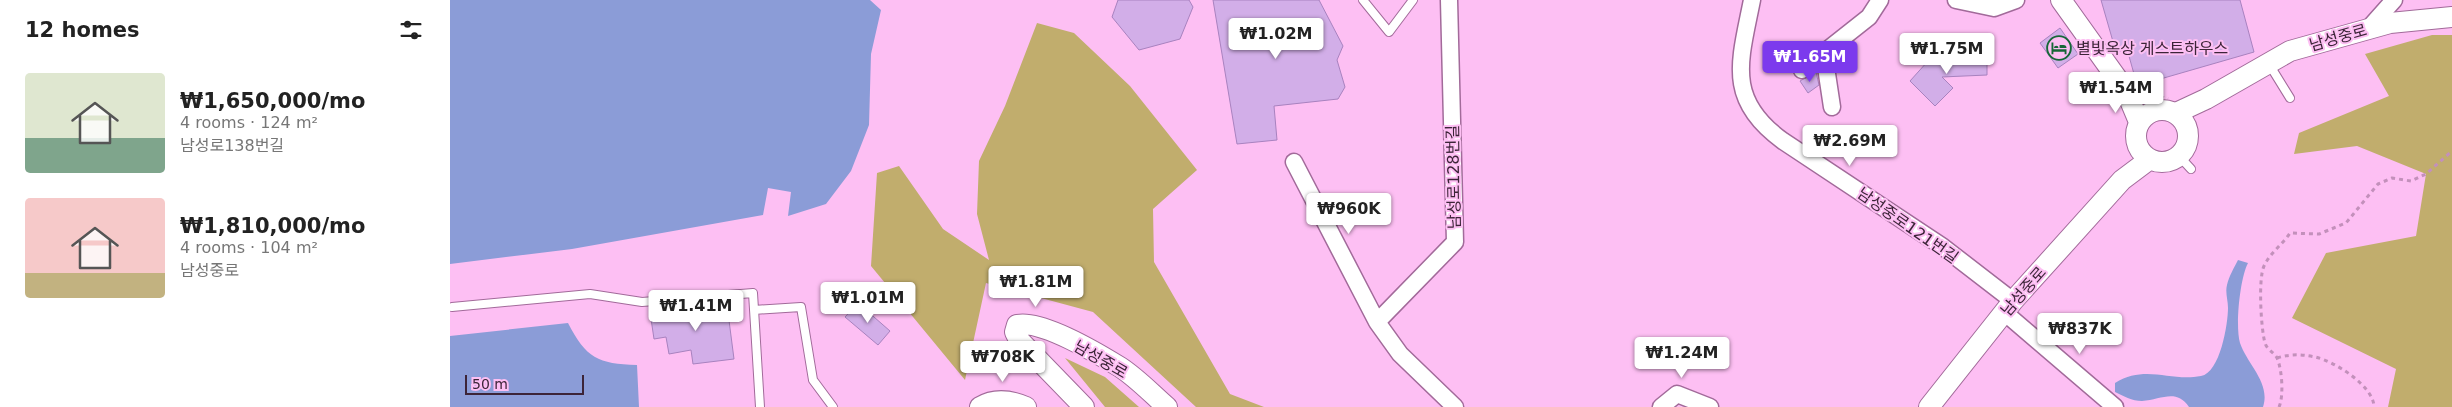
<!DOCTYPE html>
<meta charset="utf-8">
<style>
:root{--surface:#fff;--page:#f2f2f2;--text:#222;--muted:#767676;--accent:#7c3aed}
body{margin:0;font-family:"DejaVu Sans","Noto Sans KR",sans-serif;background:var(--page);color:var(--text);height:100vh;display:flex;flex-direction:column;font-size:19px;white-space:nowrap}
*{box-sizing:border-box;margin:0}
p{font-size:16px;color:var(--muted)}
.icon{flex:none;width:28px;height:28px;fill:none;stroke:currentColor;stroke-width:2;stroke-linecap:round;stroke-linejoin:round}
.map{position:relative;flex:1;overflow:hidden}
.side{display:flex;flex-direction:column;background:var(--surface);width:450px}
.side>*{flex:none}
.scale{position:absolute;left:15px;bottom:12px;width:119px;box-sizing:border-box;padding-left:5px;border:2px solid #3c2438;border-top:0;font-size:14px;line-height:18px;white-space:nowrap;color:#3c2438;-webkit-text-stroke:4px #fdbff3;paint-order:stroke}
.price{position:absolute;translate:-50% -42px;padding:0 11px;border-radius:5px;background:#fff;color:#222;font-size:16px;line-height:32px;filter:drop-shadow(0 1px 2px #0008)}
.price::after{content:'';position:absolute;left:50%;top:30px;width:15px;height:11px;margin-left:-8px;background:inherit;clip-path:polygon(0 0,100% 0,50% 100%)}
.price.current{background:var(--accent);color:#fff}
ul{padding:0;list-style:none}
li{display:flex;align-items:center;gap:15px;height:125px;padding:0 25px}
li span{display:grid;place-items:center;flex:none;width:140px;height:100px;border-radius:5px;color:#555}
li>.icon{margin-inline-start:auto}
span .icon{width:60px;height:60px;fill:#fffc;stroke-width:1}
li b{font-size:21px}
h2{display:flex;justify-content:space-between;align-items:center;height:60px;padding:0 25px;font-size:21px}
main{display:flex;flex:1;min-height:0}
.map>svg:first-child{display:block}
.green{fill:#c1ad6d}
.water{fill:#8b9cd7}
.building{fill:#d2aee8;stroke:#a882bf}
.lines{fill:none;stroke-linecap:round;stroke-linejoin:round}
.service-casing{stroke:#a26a9a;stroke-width:10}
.minor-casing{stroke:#a26a9a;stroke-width:19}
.tertiary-casing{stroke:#a26a9a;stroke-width:22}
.path{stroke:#c390bb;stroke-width:3;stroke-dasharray:4 4;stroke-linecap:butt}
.service{stroke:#fff;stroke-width:8}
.minor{stroke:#fff;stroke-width:16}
.tertiary{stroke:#fff;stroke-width:20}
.labels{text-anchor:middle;stroke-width:4;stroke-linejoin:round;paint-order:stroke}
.street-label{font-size:16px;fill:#3c2438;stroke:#fdbff3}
.poi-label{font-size:16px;fill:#3c2438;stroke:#fdbff3;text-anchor:start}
</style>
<main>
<section class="side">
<h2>12 homes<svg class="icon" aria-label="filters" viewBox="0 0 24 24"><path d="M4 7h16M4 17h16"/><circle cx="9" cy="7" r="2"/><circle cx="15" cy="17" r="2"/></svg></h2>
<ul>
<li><span style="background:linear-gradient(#dfe7d0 65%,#7fa58c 0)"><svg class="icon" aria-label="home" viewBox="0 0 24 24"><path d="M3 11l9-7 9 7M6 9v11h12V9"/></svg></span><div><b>₩1,650,000/mo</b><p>4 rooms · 124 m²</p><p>남성로138번길</p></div></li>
<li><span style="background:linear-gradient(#f6c9c9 75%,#c2b280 0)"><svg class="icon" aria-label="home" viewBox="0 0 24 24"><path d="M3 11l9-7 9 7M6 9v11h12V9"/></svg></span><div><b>₩1,810,000/mo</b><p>4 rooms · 104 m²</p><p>남성중로</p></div></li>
</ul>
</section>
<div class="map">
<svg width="2002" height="407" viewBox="0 0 2002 407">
<rect width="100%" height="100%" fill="#fdbff3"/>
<path class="green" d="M587,23L624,33L680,86L747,170L703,209L704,262L780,394L814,407H746L643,312L536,283L515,380L421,266L427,173L449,166L493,229L539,260L527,214L529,161L555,106Z
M1982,35H2002V407H1938L1946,369L1842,318L1876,253L1966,236L1976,174L1907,146L1844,154L1849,133L1939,96L1915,54Z
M615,358L655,377L689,407H655Z"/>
<path class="water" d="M0,0H420L431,10L421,54L419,125L401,171L376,204L338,216L341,192L318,188L313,215L122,249L0,264Z
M1788,260L1798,263C1790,278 1785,326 1790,343C1797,364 1821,383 1813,407H1739C1726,388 1711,400 1692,401C1682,401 1673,396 1665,392V383C1696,364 1720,382 1751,376C1770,373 1778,324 1778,308C1778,300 1775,292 1777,285C1779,276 1784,268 1788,260Z
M118,323C136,358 148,364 187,365L189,407H0V336Z"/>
<path class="building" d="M668,0H739L743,7L730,39L689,50L662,17Z
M763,0H869L893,46L887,60L895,87L888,99L824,106L827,140L787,144Z
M1651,0H1790L1804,52L1693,84L1690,73L1684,74L1677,49L1666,52Z
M1610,28L1628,54L1608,68L1590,43Z
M1523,50H1537V75L1492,77L1503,88L1485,106L1460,81L1478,61L1522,62Z
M1366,72L1369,85L1358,93L1350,81Z
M408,303L440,331L428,345L395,317Z
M277,305L284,359L243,364L241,350L219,354L216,337L204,339L200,312Z"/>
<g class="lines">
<g class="service-casing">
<path id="service" d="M913,0L939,32L963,0
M1819,64L1840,98
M1729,156L1741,169
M2,307L140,294L192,302L303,293L310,407
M304,310L351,307L363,380L383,407"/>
</g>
<g class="minor-casing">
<path id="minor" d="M999,0L1005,242L927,322L950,354L1005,407
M1302,0C1290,61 1275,99 1333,141L1493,247L1563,301
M1506,0L1544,8L1566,0
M1919,28L1944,0
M1374,54L1382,107
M1352,70L1419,17L1430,0
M844,162L927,322
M1554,312L1665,407
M1211,407L1227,394L1260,407"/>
</g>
<g class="tertiary-casing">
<path id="tertiary" d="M1611,0L1676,91L1689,122
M1686 136a26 26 0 1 1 52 0a26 26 0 1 1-52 0Z
M1726,113L1756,99L1840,51L1940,23L2002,17
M530,407C545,398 560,400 576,407
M634,407L569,340L565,332L567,325C591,319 649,354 670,367C687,378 702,394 717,407
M1479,407L1563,301L1672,180L1700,159"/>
</g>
<path class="path" d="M1695,91L1718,99
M1737,149L1741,138L1743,124
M1827,358C1840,354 1851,354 1865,357C1884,361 1924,386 1924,407
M1829,407C1834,396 1832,369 1827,358C1824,352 1817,350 1815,343C1811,329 1808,279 1814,266C1820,253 1832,245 1840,233L1869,234L1896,223L1928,184L1942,178L1961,181L1976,174L2002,151"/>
<use href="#service" class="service"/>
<use href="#minor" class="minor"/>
<use href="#tertiary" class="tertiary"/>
</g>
<defs>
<g id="hotel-ring" transform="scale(1.25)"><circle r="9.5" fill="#fdbff3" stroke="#166737" stroke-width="1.5"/><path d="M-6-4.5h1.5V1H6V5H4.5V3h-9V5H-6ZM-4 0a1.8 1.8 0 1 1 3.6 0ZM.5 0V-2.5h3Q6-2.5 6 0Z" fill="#166737"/></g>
</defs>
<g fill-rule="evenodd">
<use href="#hotel-ring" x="1609" y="48"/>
</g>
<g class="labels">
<g class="street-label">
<text transform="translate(1888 37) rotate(-16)" y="6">남성중로</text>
<text transform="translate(1003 177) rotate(-91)" y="6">남성로128번길</text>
<text transform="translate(1458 225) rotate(35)" y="6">남성중로121번길</text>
<text transform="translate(1573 291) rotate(-49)" y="6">남성중로</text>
<text transform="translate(651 359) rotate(30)" y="6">남성중로</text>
</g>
<g class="poi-label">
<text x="1626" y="54">별빛옥상 게스트하우스</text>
</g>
</g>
</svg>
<div class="scale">50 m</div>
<b class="price" style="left:826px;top:60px">₩1.02M</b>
<b class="price" style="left:1497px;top:75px">₩1.75M</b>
<b class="price current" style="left:1360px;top:83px">₩1.65M</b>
<b class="price" style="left:1666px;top:114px">₩1.54M</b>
<b class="price" style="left:1400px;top:167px">₩2.69M</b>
<b class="price" style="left:899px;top:235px">₩960K</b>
<b class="price" style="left:586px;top:308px">₩1.81M</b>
<b class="price" style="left:418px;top:324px">₩1.01M</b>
<b class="price" style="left:246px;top:332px">₩1.41M</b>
<b class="price" style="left:1630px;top:355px">₩837K</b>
<b class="price" style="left:1232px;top:379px">₩1.24M</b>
<b class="price" style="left:553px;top:383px">₩708K</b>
</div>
</main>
